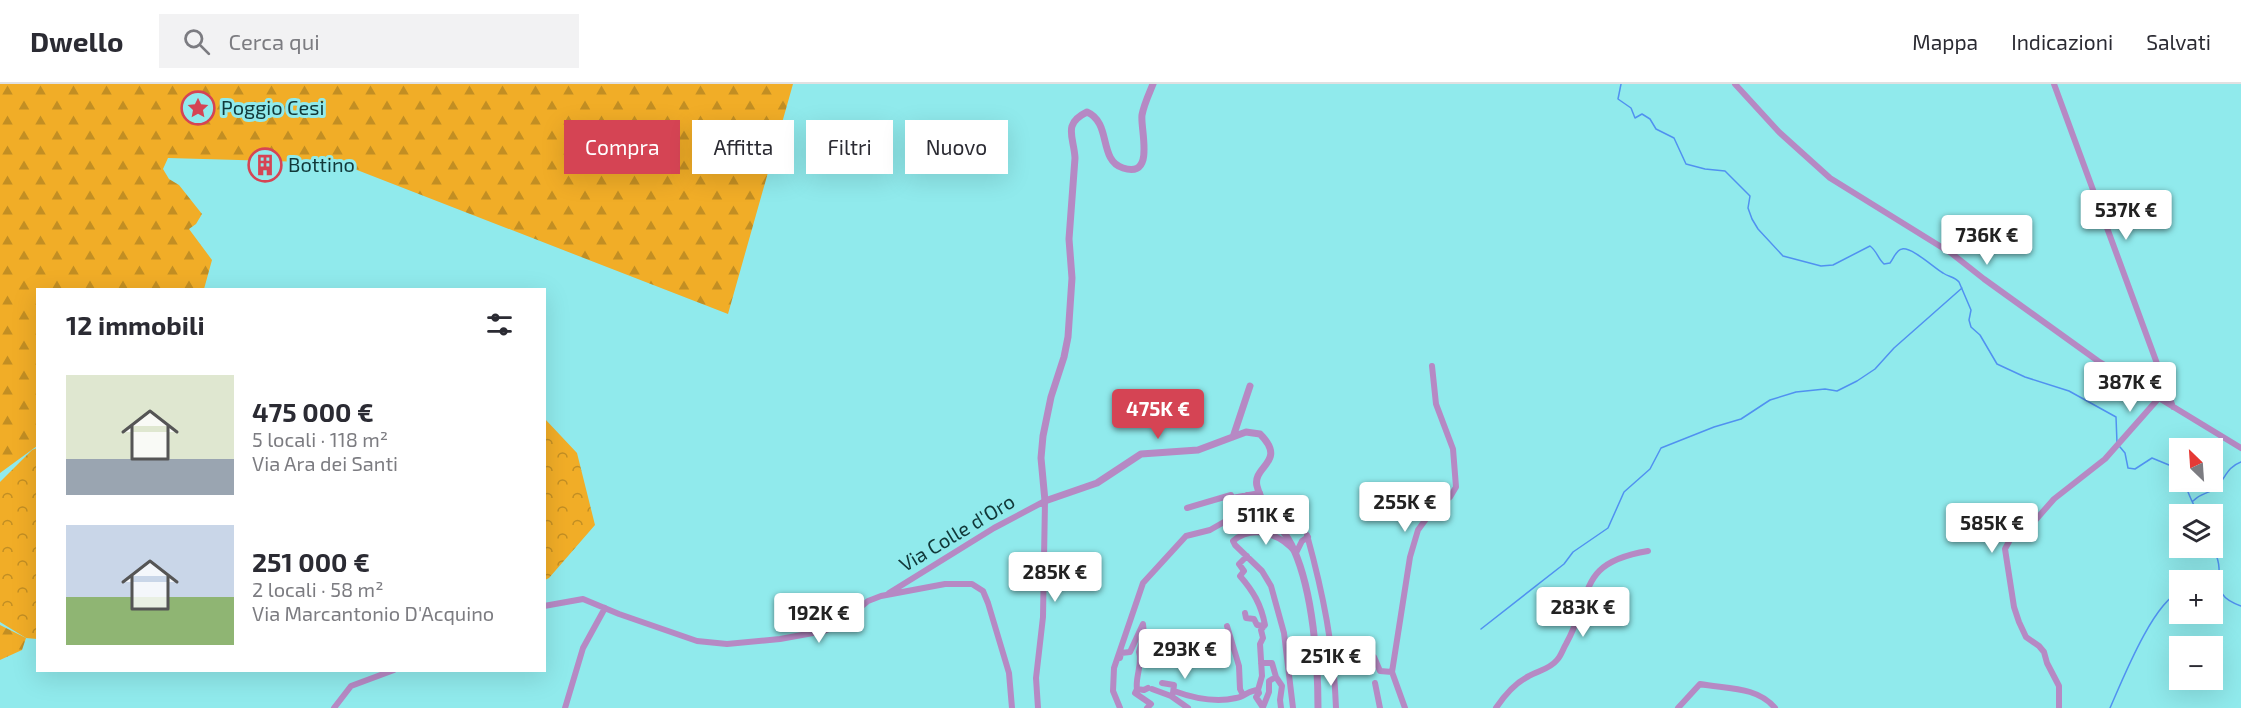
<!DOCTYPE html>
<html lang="it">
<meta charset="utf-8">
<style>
:root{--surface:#fff;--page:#f2f2f3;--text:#2b2b33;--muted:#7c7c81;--line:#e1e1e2;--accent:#d54454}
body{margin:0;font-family:"Exo 2",sans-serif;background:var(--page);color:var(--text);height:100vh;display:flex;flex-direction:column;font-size:22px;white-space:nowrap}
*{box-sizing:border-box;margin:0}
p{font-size:20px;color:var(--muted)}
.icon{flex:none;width:33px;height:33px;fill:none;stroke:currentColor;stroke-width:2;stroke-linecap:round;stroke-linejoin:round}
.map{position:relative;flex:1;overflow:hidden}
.sheet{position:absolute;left:36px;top:204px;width:510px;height:384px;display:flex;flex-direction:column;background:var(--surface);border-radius:0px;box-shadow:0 6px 24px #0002}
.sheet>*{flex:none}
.banner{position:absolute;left:564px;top:36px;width:570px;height:54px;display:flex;gap:12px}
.needle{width:39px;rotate:335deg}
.controls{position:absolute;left:2169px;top:354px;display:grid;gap:12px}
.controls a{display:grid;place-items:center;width:54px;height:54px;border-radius:0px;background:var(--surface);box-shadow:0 6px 24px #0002;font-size:30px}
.price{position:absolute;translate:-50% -51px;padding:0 14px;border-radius:6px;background:#fff;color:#222;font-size:20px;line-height:39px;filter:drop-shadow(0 2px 3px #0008)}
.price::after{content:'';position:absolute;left:50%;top:36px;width:18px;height:14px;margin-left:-9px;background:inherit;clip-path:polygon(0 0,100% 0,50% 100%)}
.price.selected{background:var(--accent);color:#fff}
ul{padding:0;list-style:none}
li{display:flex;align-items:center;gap:18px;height:150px;padding:0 30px}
li span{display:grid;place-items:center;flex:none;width:168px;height:120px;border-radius:0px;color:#555}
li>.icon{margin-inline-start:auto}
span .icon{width:72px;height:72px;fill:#fffc;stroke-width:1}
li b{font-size:26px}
h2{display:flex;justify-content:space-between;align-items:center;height:72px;padding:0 30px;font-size:26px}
.tag{padding:0 21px;border-radius:0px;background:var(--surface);box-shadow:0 6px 24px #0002;font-size:21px;line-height:54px}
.tag.selected{background:var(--accent);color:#fff}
header{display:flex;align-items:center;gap:36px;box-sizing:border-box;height:84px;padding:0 30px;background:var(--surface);border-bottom:2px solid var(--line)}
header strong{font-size:28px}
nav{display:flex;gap:33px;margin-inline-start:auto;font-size:21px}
.search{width:420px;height:54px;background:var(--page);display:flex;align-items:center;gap:15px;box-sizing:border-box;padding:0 21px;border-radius:0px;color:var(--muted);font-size:22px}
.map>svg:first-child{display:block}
.forest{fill:url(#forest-firs)}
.park{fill:url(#park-crowns)}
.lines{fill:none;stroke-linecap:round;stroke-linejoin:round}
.stream{stroke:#5091f0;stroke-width:1.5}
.minor{stroke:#b689c4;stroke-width:6}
.tertiary{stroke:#b689c4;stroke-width:7}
.labels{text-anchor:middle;stroke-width:6;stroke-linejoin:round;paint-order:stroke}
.poi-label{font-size:20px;fill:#113839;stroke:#90eaec;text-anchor:start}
.street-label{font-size:20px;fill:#113839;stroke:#90eaec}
</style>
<header>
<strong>Dwello</strong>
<div class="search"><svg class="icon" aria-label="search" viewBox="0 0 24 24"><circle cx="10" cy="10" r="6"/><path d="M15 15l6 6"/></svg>Cerca qui</div>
<nav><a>Mappa</a><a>Indicazioni</a><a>Salvati</a></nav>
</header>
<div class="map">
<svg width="2241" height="624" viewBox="0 0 2241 624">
<defs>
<pattern id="forest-firs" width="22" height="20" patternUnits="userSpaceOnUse" patternTransform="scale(1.5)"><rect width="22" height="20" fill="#f1ad27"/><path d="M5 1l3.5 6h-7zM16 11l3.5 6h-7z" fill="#c28e23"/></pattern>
<pattern id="park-crowns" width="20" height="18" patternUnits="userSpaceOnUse" patternTransform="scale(1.5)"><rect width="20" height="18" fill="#f1ad27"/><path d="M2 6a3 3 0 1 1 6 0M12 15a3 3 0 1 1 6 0" fill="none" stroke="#c28e23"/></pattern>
</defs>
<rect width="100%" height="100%" fill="#90eaec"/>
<path class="forest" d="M0,0H793L728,230L339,79L168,74L163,85L169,95L179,101L202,130L196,140L189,145L212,176L204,205L38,206L37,362L0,389Z
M0,541L26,554L22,566L0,576Z"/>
<path class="park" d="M545,335L577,369L595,441L549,494L545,496Z
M37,364H38L37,555L26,554L0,538V398L32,366Z"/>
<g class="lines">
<path class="stream" d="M1621,0L1618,15L1631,24L1635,34L1642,30L1650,35L1656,45L1674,54L1686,80L1705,85L1725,87L1750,112L1748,124L1752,135L1758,145L1783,172L1821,182L1833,181L1870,162C1877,167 1878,175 1884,180L1890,179C1894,174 1896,166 1902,165C1912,163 1933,183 1943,189C1949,193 1955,193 1959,198L1971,226L1969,236L1971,243L1980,251L1997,280L2025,293L2069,307L2116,333L2117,359
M2120,363L2125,369L2128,384L2135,385L2152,374L2169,381L2180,389
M2184,398C2188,408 2193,422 2199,430
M2193,417C2202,408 2206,411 2214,405C2226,396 2225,384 2241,378
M2212,460C2215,468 2219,476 2219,484C2220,506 2217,513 2241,522
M1481,545L1564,480L1573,468L1608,444L1624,408L1650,385L1661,364L1714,343L1741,335L1770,316L1796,308L1825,305L1837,307L1857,297L1875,285L1894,264L1962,204
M2110,624C2122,597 2153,518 2180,508"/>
<path class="minor" d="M1735,0L1779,48L1830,94L1951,169L1984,195L2098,277L2241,364
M2054,0L2173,323
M1247,411L1249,418L1234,421L1232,414L1260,409
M1187,424L1231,411L1232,414
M1307,451C1323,509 1334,563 1336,624
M1247,472L1239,480L1244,487L1240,492C1253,507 1261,520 1265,541L1261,546L1263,554L1260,560L1262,592L1258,606L1259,609L1256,613L1262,622
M889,509L994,444L1045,417L1043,533L1036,594L1038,624
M544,522L583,515L619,530L697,557L727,560L780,555L824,547L839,541L868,517L881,512L945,500H972L983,507L988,519L1009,589L1012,624
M1245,529L1246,534L1254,535L1257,541L1264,542
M1227,542L1239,582L1240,605L1243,611
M1374,573L1380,587L1392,588
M1120,574L1121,569L1130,568L1143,540L1144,550L1139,568C1143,579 1135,593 1137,605
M1261,579H1272L1276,593L1282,602L1280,616L1281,624
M1162,599L1174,601L1173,609
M1375,599L1380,624
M1152,605L1171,612L1188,624
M1174,607C1193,614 1215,619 1236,614C1244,613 1249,606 1258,606
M1263,623L1269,608V597L1276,593
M334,624L351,602L394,586
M565,624L583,564L605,524
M1120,624L1113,607L1114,584L1143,499L1186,452L1210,446L1224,438L1271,429
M1147,624L1151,620L1135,609L1137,605L1144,606L1148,604
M1293,624L1284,549L1271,502L1262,487L1235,461L1233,457C1253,440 1281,450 1296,469L1302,457L1308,453
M1405,624L1392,588L1410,473L1418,446L1434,424L1450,413L1456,403L1453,365L1436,320L1432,282
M1496,624C1504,612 1515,599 1529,592C1538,587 1550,585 1557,576C1561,572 1563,565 1566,560C1594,510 1576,479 1648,467
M1678,624L1700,600C1726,605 1757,602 1775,624
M2059,624V602L2047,579L2044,568L2039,562L2026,553L2019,538L2014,523L2005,465L2013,450L2032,440L2054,415L2105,375L2158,315"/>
<path class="tertiary" d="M1153,0C1149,10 1144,20 1142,31C1140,45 1156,95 1123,84C1098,76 1112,39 1087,28C1062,40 1074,53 1075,74L1069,155L1072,194L1068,253L1064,273L1051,313L1043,352L1041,374L1045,417L1097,399L1141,370L1198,366L1246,348L1260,350C1288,378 1252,382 1257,402C1263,426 1285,444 1294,466C1313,509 1318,577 1318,624
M1233,353L1250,302"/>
</g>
<defs>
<g id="sight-ring" transform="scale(1.725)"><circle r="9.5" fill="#90eaec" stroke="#d54454" stroke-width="1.5"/><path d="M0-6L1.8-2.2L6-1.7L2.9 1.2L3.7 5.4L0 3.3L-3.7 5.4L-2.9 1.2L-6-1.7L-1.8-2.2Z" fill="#d54454"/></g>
<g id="building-ring" transform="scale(1.725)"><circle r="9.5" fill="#90eaec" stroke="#d54454" stroke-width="1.5"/><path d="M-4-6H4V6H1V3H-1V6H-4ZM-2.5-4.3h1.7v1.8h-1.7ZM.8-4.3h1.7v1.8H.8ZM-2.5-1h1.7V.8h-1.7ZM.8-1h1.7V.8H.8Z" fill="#d54454"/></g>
</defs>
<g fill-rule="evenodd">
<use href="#sight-ring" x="198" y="24"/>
<use href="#building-ring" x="265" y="81"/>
</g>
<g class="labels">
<g class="poi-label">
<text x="221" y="31">Poggio Cesi</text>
<text x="288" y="88">Bottino</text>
</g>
<g class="street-label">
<text transform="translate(957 449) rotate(-31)" y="7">Via Colle d'Oro</text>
</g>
</g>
</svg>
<div class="controls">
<a><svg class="needle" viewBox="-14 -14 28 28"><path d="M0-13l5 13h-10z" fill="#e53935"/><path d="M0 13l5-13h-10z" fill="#7c7c81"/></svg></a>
<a><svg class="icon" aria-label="layers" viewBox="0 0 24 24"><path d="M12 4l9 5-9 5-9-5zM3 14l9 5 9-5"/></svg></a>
<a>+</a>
<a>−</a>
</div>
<b class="price" style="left:2126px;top:157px">537K €</b>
<b class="price" style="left:1987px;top:182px">736K €</b>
<b class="price" style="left:2130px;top:329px">387K €</b>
<b class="price selected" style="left:1158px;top:356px">475K €</b>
<b class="price" style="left:1405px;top:449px">255K €</b>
<b class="price" style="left:1266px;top:462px">511K €</b>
<b class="price" style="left:1992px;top:470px">585K €</b>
<b class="price" style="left:1055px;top:519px">285K €</b>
<b class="price" style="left:1583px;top:554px">283K €</b>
<b class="price" style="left:819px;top:560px">192K €</b>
<b class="price" style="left:1185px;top:596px">293K €</b>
<b class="price" style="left:1331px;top:603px">251K €</b>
<div class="banner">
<a class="tag selected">Compra</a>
<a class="tag">Affitta</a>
<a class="tag">Filtri</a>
<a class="tag">Nuovo</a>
</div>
<section class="sheet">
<h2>12 immobili<svg class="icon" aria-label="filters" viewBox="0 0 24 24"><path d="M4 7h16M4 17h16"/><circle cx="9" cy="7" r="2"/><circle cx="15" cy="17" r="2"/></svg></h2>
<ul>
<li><span style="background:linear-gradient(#dfe7d0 70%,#9aa5b1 0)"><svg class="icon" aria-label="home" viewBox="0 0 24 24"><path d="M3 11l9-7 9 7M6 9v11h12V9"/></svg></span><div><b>475 000 €</b><p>5 locali · 118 m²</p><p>Via Ara dei Santi</p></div></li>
<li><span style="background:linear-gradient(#c9d6e8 60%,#8fb573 0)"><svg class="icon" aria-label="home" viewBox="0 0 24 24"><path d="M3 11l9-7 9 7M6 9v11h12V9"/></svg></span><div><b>251 000 €</b><p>2 locali · 58 m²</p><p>Via Marcantonio D'Acquino</p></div></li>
</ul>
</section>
</div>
